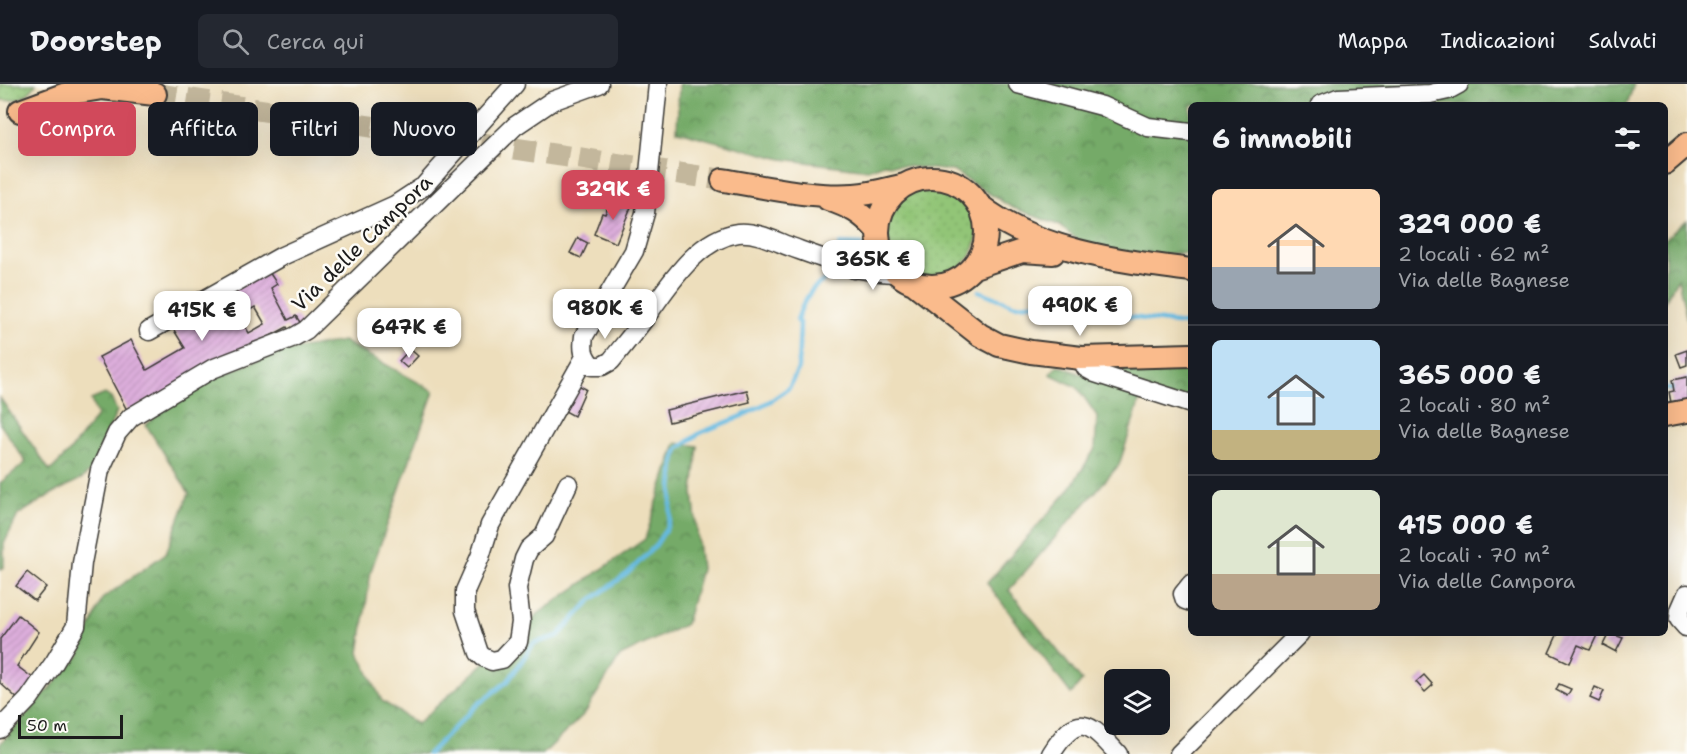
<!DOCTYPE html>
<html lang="it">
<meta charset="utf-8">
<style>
:root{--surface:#171b24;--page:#242831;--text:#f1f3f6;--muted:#9ea1a6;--line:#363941;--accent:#d1495b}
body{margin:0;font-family:"Shantell Sans",sans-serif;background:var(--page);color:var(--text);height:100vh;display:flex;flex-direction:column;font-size:22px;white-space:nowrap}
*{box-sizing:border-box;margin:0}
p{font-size:20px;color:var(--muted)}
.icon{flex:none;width:33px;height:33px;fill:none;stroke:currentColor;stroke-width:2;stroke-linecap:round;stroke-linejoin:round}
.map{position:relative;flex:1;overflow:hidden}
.panel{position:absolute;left:1188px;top:18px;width:480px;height:534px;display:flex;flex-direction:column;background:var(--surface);border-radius:9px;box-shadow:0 6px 24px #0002}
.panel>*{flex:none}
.banner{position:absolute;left:18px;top:18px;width:570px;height:54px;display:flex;gap:12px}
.tools{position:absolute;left:1104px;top:585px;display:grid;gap:12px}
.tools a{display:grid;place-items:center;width:66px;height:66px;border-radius:9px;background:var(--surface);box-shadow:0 6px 24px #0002;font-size:30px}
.scale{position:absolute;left:18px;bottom:15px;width:105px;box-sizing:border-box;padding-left:6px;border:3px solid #1c1c1c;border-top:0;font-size:16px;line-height:21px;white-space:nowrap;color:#1c1c1c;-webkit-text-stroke:4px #fdfcf7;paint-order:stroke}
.price{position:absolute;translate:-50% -51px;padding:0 14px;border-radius:12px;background:#fff;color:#222;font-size:20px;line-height:39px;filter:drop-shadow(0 2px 3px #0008)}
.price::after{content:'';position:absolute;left:50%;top:36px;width:18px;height:14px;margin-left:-9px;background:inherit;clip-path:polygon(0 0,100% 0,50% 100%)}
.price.current{background:var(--accent);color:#fff}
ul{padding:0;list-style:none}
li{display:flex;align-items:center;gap:18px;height:150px;padding:0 24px}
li+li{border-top:2px solid var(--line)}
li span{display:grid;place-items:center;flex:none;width:168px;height:120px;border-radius:9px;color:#555}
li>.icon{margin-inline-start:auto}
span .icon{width:72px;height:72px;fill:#fffc;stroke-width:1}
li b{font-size:26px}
h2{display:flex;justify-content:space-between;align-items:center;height:72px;padding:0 24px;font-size:26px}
.chip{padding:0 21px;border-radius:9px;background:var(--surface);box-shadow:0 6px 24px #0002;font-size:21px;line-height:54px}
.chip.current{background:var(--accent);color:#fff}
header{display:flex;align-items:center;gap:36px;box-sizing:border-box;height:84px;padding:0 30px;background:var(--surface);border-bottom:2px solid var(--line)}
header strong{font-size:28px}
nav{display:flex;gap:33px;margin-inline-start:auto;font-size:21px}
.search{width:420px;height:54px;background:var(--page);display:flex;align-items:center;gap:15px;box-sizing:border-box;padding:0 21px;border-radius:9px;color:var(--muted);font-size:22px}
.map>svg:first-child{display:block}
.grass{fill:url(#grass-dots);stroke:#57704a;stroke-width:1.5}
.forest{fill:url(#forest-crowns);stroke:#486342;stroke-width:1.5}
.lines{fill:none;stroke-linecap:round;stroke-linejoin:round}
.stream{stroke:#65bae1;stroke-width:4.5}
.building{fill:url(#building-hatch);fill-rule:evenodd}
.major-tunnel{stroke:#c3b79c;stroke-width:22;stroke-dasharray:22 11;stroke-linecap:butt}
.minor-casing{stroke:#3b3934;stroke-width:21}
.major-casing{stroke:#3b3934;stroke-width:26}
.minor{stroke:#fff;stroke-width:18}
.major{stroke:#fabb8c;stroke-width:22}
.labels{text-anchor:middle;stroke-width:5;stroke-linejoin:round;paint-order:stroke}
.street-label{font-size:21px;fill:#1c1c1c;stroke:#fdfcf7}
</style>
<header>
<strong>Doorstep</strong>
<div class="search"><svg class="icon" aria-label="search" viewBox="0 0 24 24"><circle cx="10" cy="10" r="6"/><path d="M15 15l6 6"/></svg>Cerca qui</div>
<nav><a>Mappa</a><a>Indicazioni</a><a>Salvati</a></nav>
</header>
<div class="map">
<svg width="1687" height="670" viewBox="0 0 1687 670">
<defs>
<pattern id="grass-dots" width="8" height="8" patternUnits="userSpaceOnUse" patternTransform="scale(1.5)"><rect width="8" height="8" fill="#92c577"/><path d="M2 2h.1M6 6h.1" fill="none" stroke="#7da966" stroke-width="1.8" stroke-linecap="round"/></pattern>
<pattern id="forest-crowns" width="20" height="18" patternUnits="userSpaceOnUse" patternTransform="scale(1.5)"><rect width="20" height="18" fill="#75aa68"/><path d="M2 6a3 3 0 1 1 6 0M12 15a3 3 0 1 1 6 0" fill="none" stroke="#5f8a55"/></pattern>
<pattern id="building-hatch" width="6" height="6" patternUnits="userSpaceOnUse" patternTransform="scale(1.5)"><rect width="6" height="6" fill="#ddaedc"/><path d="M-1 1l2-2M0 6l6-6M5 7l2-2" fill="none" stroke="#bd95bc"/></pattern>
</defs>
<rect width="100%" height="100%" fill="#fdfcf7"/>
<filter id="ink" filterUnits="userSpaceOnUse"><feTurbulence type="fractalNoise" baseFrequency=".0167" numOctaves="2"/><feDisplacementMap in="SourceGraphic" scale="12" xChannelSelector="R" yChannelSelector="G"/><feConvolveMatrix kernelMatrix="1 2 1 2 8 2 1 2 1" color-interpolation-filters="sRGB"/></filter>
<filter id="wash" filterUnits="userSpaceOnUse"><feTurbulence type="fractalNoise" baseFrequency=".008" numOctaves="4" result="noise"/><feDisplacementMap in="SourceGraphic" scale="24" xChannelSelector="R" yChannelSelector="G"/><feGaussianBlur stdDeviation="1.35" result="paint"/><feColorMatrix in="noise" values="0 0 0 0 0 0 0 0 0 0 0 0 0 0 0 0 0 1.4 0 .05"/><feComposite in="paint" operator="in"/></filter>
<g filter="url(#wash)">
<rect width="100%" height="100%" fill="#eddebc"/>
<path class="grass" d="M0,0H36C28,13 15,18 0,16Z
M887 148a45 45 0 1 1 90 0a45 45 0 1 1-90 0Z"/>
<path class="forest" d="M679,0H1634L1627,21H1191V169L1099,172L1058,141L1011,123L953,87L884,80L868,86L782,75L677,47Z
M1687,136V237L1678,194L1665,217V155Z
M343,257L434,307L371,487L359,569L382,617L417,640L539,529L645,455L676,359L698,362L693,408L701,485L686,540L620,572L585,629L543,670H0V660L79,572L102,515L166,469L189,409L146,341L193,301L280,268Z
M1111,278L1191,282V315L1141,313L1119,381L1009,506L1082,597L1071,610L987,499L1069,406L1095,365L1097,332L1077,303L1050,290L1058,281L1081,290Z
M105,310L111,314L117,327L90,387L83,394L50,411L18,431L4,460V483L0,486V399L26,378L0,340V314L50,387L69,368L97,332L91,316Z"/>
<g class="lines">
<path class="stream" d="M837,176L840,160L862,161
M979,207L1015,221L1051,218L1085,227L1191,241
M1665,305H1672L1687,296
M428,670L478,620L508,597L534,559L558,552L591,516L628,489L655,462L666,445L670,434L674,378L678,365L700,349L742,332L772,316L789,304L798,285L800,240L797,236C801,224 805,214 813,205C821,198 830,193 834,183"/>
</g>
<g id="blocks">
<path class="building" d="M611,115L631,123L616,159L594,150L602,129L605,130Z
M578,154L588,159L581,174L570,169Z
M267,185L277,200L271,204L288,236L296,232L303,243L291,252L287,243L128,328L99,273L131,256L147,286L185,264L172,243ZM255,223L265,240L249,249L239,232Z
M410,265L418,272L407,284L399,277Z
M1687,266V281L1681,283L1676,270Z
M1687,293V321L1672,324L1669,308L1674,307L1672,296Z
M576,300L586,305L574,332L563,326Z
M747,306L750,318L669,338L666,326Z
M27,488L46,503L35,517L16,502Z
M18,531L39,548L17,582L37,597L20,617L0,599V555Z
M1558,549H1598L1590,566L1578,561L1570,579L1549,569Z
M1609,549L1623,554L1616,568L1603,561Z
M1424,591L1433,601L1425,608L1416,598Z
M1559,600L1571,605L1567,612L1556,606Z
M1595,603L1604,607L1599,618L1590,614Z"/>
</g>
</g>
<g filter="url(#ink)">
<use href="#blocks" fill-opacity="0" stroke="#3b3934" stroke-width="1.5"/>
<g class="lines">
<path class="major-tunnel" d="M155,10L723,96"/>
<g class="minor-casing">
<path id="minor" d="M658,0L645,129L634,167L584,252C582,266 583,271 592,282H602L611,277C622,263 634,249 645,234C668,203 696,155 738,149C755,147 775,157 791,163C827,176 859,189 898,189
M1018,0L1102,22L1148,43L1191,48
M1320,21L1338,14L1430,10L1448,6L1459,0
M854,185C870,180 875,175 879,159
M149,247L282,172L395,121L424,102L515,0
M1081,274L1086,284L1095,289L1191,320
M568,400L544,452L529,465L524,475L517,504L521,538L518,558L502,575L492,577L483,573L479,569L465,527V507L480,473L490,441L585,273
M1191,500L1183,510L1185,516L1191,518
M1686,543L1679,535L1680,526L1687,510
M0,645L29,615L54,579L76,542L82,479L100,386L117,349L131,333L212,285L294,253L306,246L515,42L552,17L599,0
M1051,670C1078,627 1089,638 1118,670
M1179,670L1300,549"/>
</g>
<g class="major-casing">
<path id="major" d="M90,0L102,4L155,10
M20,27L66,10L102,4
M1665,79L1687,60
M878 148a54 54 0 1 1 108 0a54 54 0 1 1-108 0Z
M723,96C766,103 811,114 854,111C872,110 888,105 905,101
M828,115C851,123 862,129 878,147
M980,122C1037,167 1120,177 1191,186
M974,183L1022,167L1053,169
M915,200L980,251L999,261L1031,268L1081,274L1191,271
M1665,331L1687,327"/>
</g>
<use href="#minor" class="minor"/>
<use href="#major" class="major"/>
</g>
</g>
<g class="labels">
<g class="street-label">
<text transform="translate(362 159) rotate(-44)" y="7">Via delle Campora</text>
</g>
</g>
</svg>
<div class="tools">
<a><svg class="icon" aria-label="layers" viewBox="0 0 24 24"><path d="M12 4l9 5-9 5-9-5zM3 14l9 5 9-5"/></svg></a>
</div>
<div class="scale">50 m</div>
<b class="price current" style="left:613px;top:137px">329K €</b>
<b class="price" style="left:873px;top:207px">365K €</b>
<b class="price" style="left:1080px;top:253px">490K €</b>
<b class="price" style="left:605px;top:256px">980K €</b>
<b class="price" style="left:202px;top:258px">415K €</b>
<b class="price" style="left:409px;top:275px">647K €</b>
<div class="banner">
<a class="chip current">Compra</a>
<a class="chip">Affitta</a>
<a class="chip">Filtri</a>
<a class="chip">Nuovo</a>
</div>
<section class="panel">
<h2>6 immobili<svg class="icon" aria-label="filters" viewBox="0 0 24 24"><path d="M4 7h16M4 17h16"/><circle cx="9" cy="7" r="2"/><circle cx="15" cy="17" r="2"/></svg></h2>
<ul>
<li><span style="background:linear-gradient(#ffd9b3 65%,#9aa5b1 0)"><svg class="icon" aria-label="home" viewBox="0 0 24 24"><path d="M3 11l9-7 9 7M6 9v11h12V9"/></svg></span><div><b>329 000 €</b><p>2 locali · 62 m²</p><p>Via delle Bagnese</p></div></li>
<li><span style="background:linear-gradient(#bfe0f5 75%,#c2b280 0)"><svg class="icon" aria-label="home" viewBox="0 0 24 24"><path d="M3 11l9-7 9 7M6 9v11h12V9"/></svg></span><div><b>365 000 €</b><p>2 locali · 80 m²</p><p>Via delle Bagnese</p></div></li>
<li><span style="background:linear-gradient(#dfe7d0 70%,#b9a48a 0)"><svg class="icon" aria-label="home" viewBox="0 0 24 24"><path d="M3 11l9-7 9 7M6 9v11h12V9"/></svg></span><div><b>415 000 €</b><p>2 locali · 70 m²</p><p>Via delle Campora</p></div></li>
</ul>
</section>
</div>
